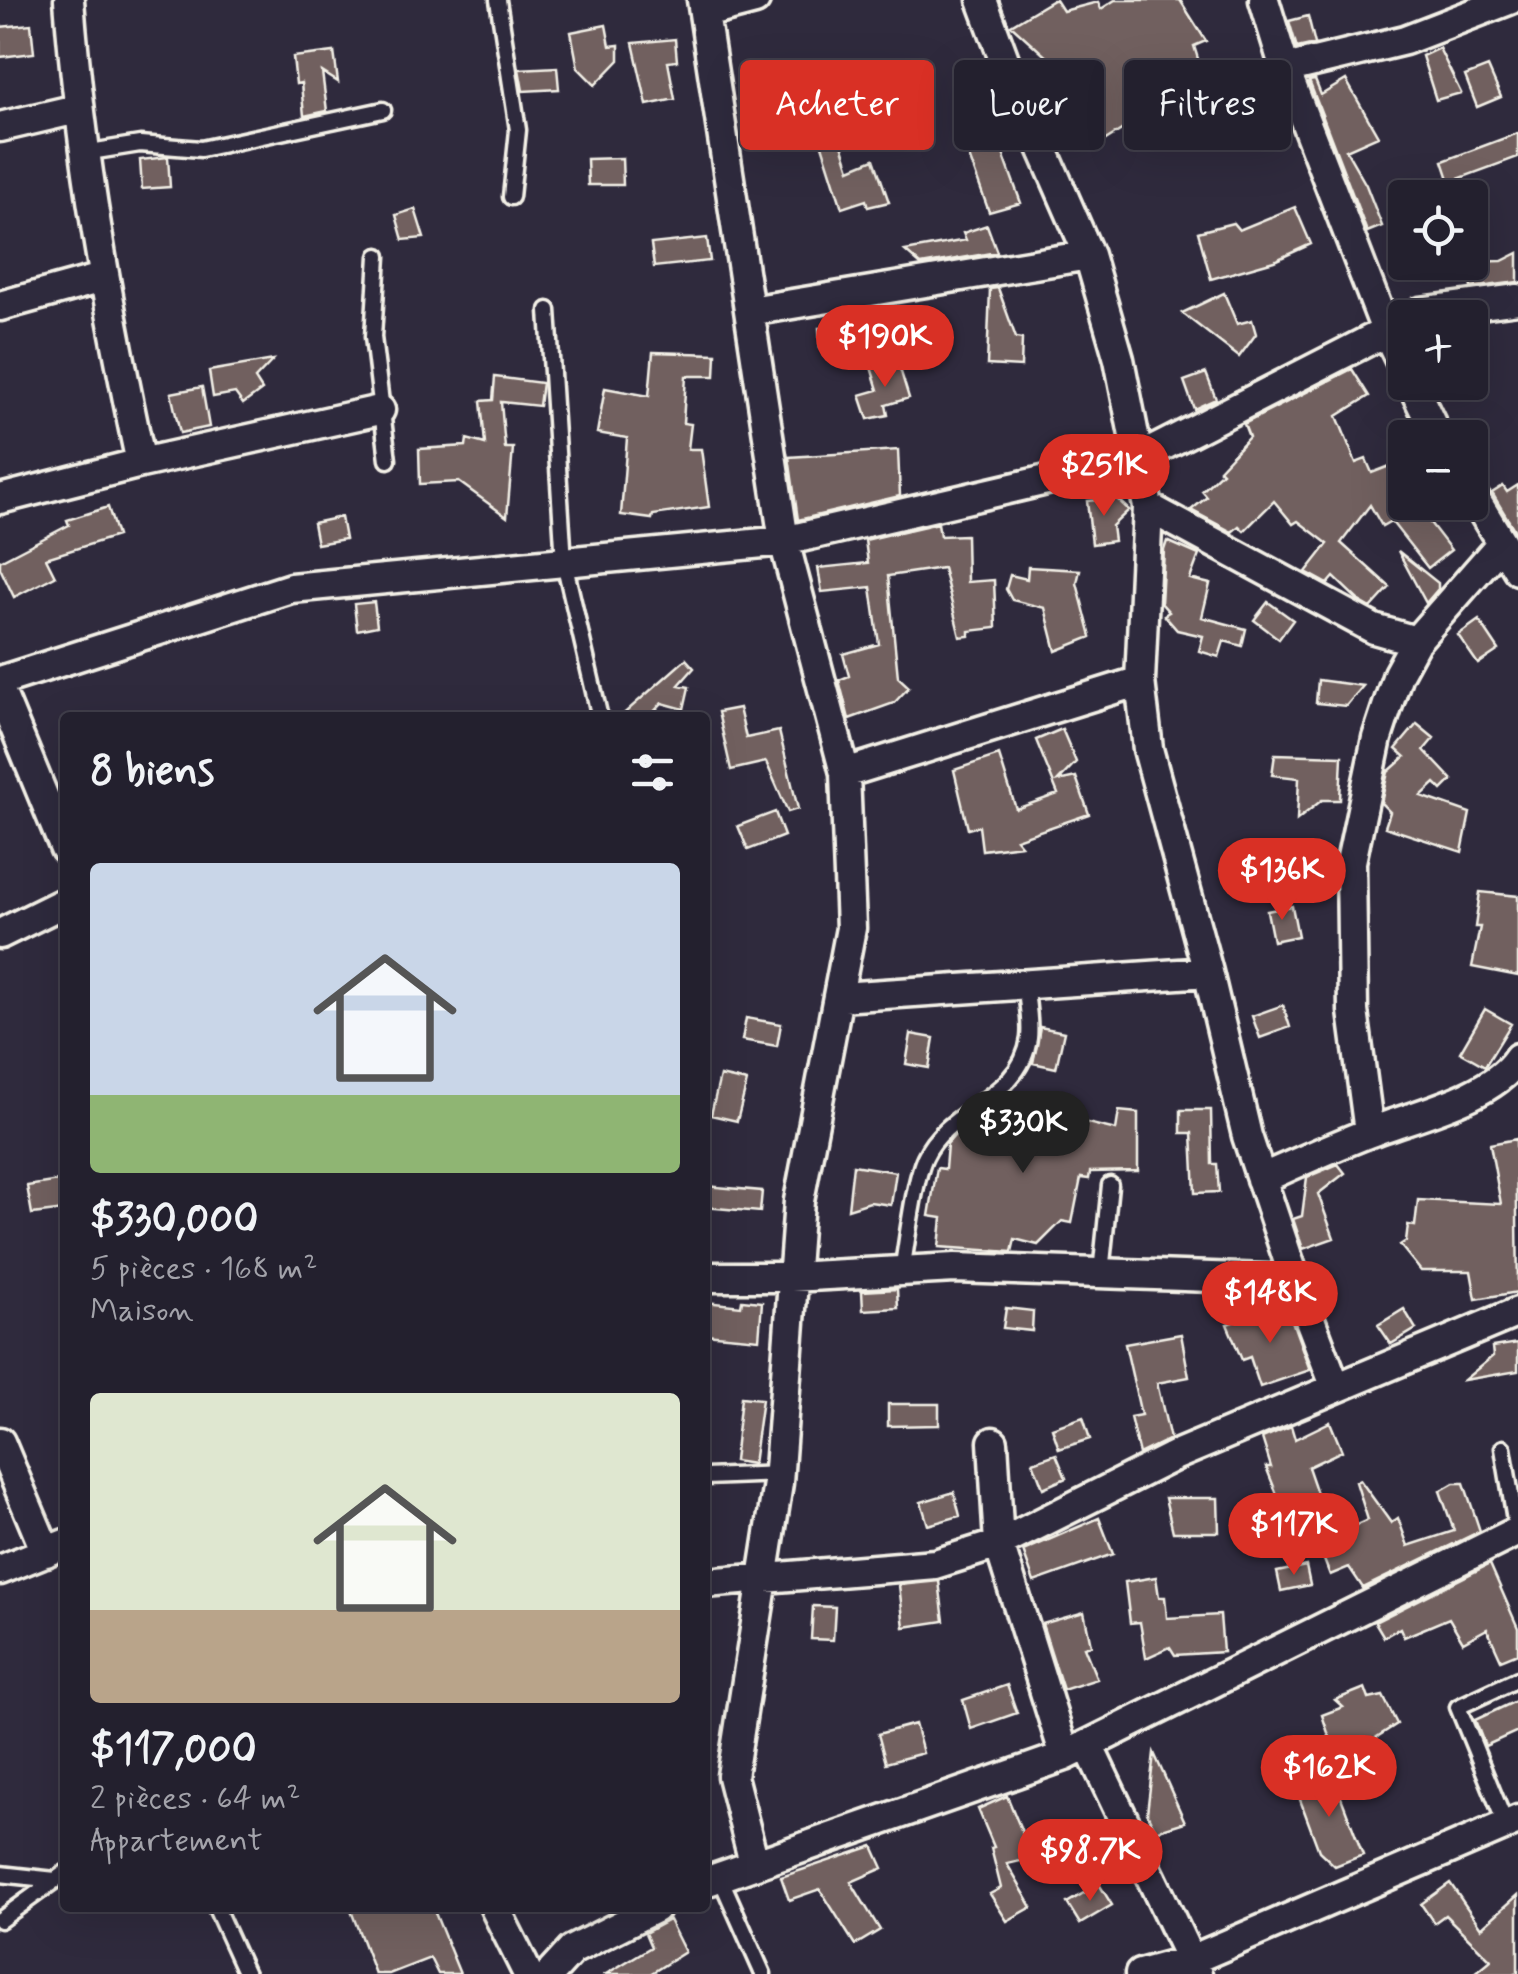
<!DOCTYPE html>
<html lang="fr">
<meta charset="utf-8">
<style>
:root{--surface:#23202e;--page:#2f2d3a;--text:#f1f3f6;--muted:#a3a3aa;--line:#403e4a;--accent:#d93025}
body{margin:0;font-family:Mynerve,sans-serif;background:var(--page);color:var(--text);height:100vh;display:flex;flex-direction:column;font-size:38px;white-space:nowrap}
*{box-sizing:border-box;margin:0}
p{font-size:32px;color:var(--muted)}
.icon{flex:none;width:55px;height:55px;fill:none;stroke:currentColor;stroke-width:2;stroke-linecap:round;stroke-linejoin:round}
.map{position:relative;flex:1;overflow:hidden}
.panel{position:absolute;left:60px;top:712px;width:650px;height:1200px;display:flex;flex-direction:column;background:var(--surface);border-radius:10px;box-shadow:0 10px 40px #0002,0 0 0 2px var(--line)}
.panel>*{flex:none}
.guide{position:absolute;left:740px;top:60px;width:628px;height:90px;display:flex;gap:20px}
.fabs{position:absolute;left:1388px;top:180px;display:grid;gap:20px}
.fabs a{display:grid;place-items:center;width:100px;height:100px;border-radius:10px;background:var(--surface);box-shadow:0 10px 40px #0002,0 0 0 2px var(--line);font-size:50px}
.price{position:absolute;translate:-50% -85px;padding:0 22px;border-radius:35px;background:var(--accent);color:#fff;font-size:32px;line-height:65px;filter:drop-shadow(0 2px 5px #0008)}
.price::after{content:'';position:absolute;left:50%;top:60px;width:30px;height:22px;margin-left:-15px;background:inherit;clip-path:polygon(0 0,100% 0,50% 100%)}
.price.active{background:#222;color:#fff}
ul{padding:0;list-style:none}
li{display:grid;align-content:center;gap:20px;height:530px;padding:0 30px}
li span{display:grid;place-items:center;height:310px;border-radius:10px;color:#555}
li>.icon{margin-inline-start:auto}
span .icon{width:180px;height:180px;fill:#fffc;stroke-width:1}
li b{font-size:42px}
h2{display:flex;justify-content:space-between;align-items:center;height:120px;padding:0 30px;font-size:42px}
.tag{padding:0 35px;border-radius:10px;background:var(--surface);box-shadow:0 10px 40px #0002,0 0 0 2px var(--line);font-size:35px;line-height:90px}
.tag.active{background:var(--accent);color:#fff}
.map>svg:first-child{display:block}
.building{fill:#71605e;stroke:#f4f1e8;stroke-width:2.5}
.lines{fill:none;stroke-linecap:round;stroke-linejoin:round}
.lane-casing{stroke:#f4f1e8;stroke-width:21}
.street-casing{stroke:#f4f1e8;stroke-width:35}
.lane{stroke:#2f2a3d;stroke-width:14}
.street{stroke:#2f2a3d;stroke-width:28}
</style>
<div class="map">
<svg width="1518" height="1974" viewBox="0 0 1518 1974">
<rect width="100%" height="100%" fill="#2f2a3d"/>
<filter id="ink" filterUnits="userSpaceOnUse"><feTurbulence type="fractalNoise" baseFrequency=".01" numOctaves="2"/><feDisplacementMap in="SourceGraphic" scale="20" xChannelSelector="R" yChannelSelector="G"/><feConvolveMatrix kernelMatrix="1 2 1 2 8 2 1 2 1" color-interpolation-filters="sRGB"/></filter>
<g filter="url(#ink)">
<path class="building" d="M1053,0H1056L1063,11L1098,2L1101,9L1115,0H1180L1206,41L1194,46L1204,78L1096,146L1083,126L1076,131L1053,93L1047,101L1038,94L1033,84L1051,61L1011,25Z
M1308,16L1315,44L1297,48L1289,21Z
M31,24L34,53L0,57V27Z
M606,25L610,46L619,45V60L595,85L578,68L571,32Z
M675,39L677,61L668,62L675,99L647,105L633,43Z
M1439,48L1461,93L1436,100L1422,56Z
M334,52L338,82L322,72L327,111L304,116L301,83L296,84L293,57Z
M824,66L836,98L828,101L850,169L874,159L889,202L868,207L866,200L842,208L810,107L745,124L739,96L785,84L782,81Z
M557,67L559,89L523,91L519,69Z
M1488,67L1501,97L1477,107L1465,76Z
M1315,80L1321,95L1346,80L1378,136L1346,150L1366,185L1382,226L1367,232L1309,81Z
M1518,133V157L1450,182L1443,161Z
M996,134L1021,203L989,212L965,145Z
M168,157L170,187L142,189L140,160Z
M622,158L623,185H588L587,159Z
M1295,207L1311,244L1274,261L1211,279L1198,232L1233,223L1239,230Z
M415,209L424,238L403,240L396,215Z
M987,225L997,252L921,265L905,251L966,240L963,233Z
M707,238L710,261L654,267L651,244Z
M1518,253V282L1471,288L1468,262L1502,261Z
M998,288L1016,338L1022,339L1021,367L987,365L990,289Z
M1224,293L1237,324L1252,320L1256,334L1239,357L1182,313Z
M852,327L853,348H820L819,328Z
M653,352L716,354L715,376H686L683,423L691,424L688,449H701L709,507L653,515L652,519L621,515L627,438L597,433L605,388L649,396Z
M897,359L909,398L886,405L888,415L868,419L860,395L878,390L871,367Z
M273,360L255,379L262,390L243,404L235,393L213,397L209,371Z
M1352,369L1369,396L1337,416L1356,463L1366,459L1372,473L1405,460V502H1414L1451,550L1428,568L1391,521L1382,526L1370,505L1341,543L1390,587L1371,608L1359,601L1334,577L1328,584L1306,572L1328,544L1298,521L1293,524L1274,501L1244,531L1239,526L1232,532L1191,510L1207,497L1202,491L1222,472L1219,469L1249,437L1244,424Z
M1206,373L1216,399L1194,409L1184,381Z
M495,377L542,383L539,406L501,402L505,448H513L507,517L459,482L420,484L419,449L466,446L467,439L485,444L481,401L493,400Z
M202,387L209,427L180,433L171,393Z
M898,450L900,496L798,520L789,457Z
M1518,485V536L1492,493L1503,486L1507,492Z
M1116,498L1129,510L1112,526L1114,541L1092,544L1087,501Z
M108,507L117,536L46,558L55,576L14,597L0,568V561L69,525L67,520Z
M341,517L345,539L317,544L313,523Z
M938,523L940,536L966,535L967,582L994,580L996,628L969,631V636L960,637L943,568L888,576L898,677L909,687L894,703L849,719L839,680L849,676L843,654L879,644L871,587L822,592L818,568L868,563L865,540Z
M1167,541L1199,555L1190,579L1210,584L1202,617L1246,629L1242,646L1224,641L1219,657L1199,651L1203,636L1177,630L1164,615L1169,612L1161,603L1164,550Z
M1398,551L1438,583V589L1426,603Z
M1028,567L1080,570L1077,583L1091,637L1056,651L1045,608L1012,600L1006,589L1010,575L1027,579Z
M374,602L377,626L357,630L354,604Z
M1268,602L1293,620L1279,639L1254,620Z
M1479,620L1499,650L1478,664L1458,635Z
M686,659L694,668L679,685L689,687L684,709L662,703L648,718H619Z
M1318,680L1363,686L1346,706L1316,703Z
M739,708L746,738L779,731L798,809L788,812L766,762L731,770L718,712Z
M1417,724L1434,738L1424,750L1452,780L1442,790L1435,783L1421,796L1470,813L1462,852L1385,827L1390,812L1381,803L1388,772L1405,757L1396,749Z
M1062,729L1076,762L1058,781L1076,777L1089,814L1016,839L1021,845L982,850L979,826L968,829L954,770L999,755L1016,809L1058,794L1036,740Z
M1275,754L1342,756L1340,800H1322L1297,820L1299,778L1272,775Z
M775,812L784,836L748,850L738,826Z
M1480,892L1518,896V976L1472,967L1480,927H1475Z
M1292,906L1298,936L1273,941L1267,911Z
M1283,1005L1290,1027L1260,1038L1252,1016Z
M1485,1009L1511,1024L1485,1066L1460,1052Z
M746,1018L781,1024L777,1046L742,1040Z
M1040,1027L1064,1032L1056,1068L1033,1063Z
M911,1034L934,1038L929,1068L906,1064Z
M720,1076L747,1082L737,1121L711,1115Z
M1005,1098L1023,1100L1019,1132L1071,1119L1116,1130L1119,1111L1138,1113V1171L1090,1172L1089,1179L1081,1178L1072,1223L1062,1221L1038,1245L1015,1239L1012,1252L939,1247L942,1218L929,1216L937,1168L945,1169L947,1144L956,1134L967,1135L970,1124L984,1114L996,1116L997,1104Z
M1181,1110H1211L1212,1164H1217L1219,1192L1195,1193L1192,1133H1181Z
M1516,1139L1518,1292L1476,1299L1471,1271H1421L1400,1245L1406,1241L1408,1225L1415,1226L1418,1200L1501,1204L1490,1144Z
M1338,1164L1345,1173L1318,1194L1334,1238L1303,1249L1293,1219L1302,1216L1307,1177Z
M853,1165L896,1172L891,1205L870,1202L848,1209Z
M65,1180V1210L32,1214L27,1186Z
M705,1186L762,1191L760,1212L705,1207Z
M897,1289L898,1308L863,1310L862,1291Z
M742,1300L762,1302L759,1339L705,1334V1302L741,1306Z
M1006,1308L1033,1311L1032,1331L1003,1328Z
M1273,1309L1274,1315L1288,1310L1310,1370L1260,1387L1250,1357L1242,1360L1227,1324Z
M1404,1309L1416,1329L1391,1344L1378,1325Z
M1181,1334L1189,1377L1157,1383L1170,1439L1139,1454L1130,1417L1141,1415L1125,1344Z
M1518,1343V1371L1464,1380L1493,1356L1492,1347Z
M741,1397L762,1399L753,1464L734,1461Z
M888,1404H939V1425L888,1426Z
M1083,1417L1090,1439L1059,1449L1052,1428Z
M1330,1422L1342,1451L1308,1467L1317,1493L1282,1507L1266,1467H1271L1262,1438L1291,1426L1295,1439Z
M1056,1454L1066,1478L1043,1488L1033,1462Z
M1360,1480L1391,1523L1398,1518L1408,1546L1454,1531L1440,1491L1454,1483H1464L1480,1531L1363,1588L1349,1567L1330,1575L1317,1542L1368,1520L1356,1482Z
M954,1492L960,1516L928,1525L921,1502Z
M1165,1498H1218L1219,1532H1173Z
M1099,1518L1113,1554L1034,1582L1023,1551Z
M1490,1564L1518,1628V1653L1501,1660L1487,1629L1463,1642L1449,1618L1404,1637L1400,1628L1384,1637L1375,1622Z
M1306,1566L1310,1585L1281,1591L1277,1572Z
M1156,1577L1159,1597H1165L1167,1618L1220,1615L1223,1652L1175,1655L1170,1647L1146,1658L1140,1622L1130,1623L1125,1582Z
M939,1581L944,1621L904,1627L899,1585Z
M813,1606L835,1607L833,1640L811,1639Z
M1084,1612L1091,1645L1084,1647L1097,1679L1063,1690L1042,1624Z
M1007,1685L1017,1713L971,1729L963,1700Z
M1365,1688L1369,1699L1383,1696L1397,1724L1363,1746L1360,1740L1333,1748L1322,1715L1343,1707L1335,1700Z
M1518,1700V1731L1485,1746L1475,1720Z
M915,1724L923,1753L886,1763L878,1734Z
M1154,1753L1185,1822L1156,1831L1147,1813Z
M1331,1771L1363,1855L1335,1866L1319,1851L1299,1797L1306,1794L1303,1779Z
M1007,1796L1033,1858L1007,1864L1032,1907L1007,1921L990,1894L1001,1888L991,1848L994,1847L978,1809Z
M1081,1830L1085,1852L1061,1860L1054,1839Z
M873,1846L883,1868L851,1882L880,1930L855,1945L820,1889L789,1900L781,1877Z
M1450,1883L1481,1928L1518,1895V1974H1474L1491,1960L1445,1915L1434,1923L1421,1904Z
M1099,1884L1112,1905L1080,1924L1067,1903Z
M350,1908H433L460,1974H438L430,1958L389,1974H375Z
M669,1920L685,1952L650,1974H606L651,1947L645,1933Z"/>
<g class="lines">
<g class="lane-casing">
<path id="lane" d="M498,0L518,130L511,197
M84,153L140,144L201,149L383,110
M378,256L373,337L388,460
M548,310L564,562L600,718
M902,1271C907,1243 914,1180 925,1157C948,1107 1021,1099 1029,1038C1031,1021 1027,1001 1025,984
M1101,1273L1110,1185
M1503,1448L1517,1532
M705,1477L779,1474
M1506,1825L1458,1707L1518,1679
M0,1874L55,1880
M719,1875L763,1974
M216,1908L246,1974
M0,1920L65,1873"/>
</g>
<g class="street-casing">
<path id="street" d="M69,0C81,159 108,307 141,463
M702,0L784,541L845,773L851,928L799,1201L778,1483L732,1776L754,1863
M982,0L1008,70L1089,255L1119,359L1148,507L1140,681L1148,749L1208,972L1247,1136L1295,1280L1336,1388
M1264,0L1285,69L1387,333L1405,370
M705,13L755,0
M1285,69L1405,40L1509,0
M0,127L77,109
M0,306L102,278
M750,311L1089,255
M1412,318L1420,312L1518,299
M1411,382L1438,438
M1470,491L1518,570
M0,499L141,463L380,410
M1148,507L1374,629L1416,641
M0,681L291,588L784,541L1137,459L1405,322
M0,691L65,849
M845,773L1140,681
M0,934L65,902
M840,997L1208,972
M1369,1132L1353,1011L1351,862L1377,738L1398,674L1416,641L1501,544
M1261,1179C1297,1163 1332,1147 1368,1133C1413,1115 1491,1099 1518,1058
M705,1277H791L955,1268L1295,1280
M0,1442L46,1552
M993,1442L999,1544L1065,1756
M0,1570L65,1544
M705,1583L935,1564L999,1544L1176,1455L1518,1312
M1088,1745L1197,1974
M705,1882L1065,1756L1518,1531
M495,1908L528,1974
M550,1974L572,1950L655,1908
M1140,1974L1191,1960L1518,1820"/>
</g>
<use href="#lane" class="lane"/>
<use href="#street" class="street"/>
</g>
</g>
</svg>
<div class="fabs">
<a><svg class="icon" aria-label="locate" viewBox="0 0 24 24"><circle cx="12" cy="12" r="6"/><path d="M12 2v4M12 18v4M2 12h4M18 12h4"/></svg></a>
<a>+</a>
<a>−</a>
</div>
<b class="price" style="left:885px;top:390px">$190K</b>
<b class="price" style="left:1104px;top:519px">$251K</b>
<b class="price" style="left:1282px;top:923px">$136K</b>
<b class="price active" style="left:1023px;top:1176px">$330K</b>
<b class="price" style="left:1270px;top:1346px">$148K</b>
<b class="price" style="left:1294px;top:1578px">$117K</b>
<b class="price" style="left:1329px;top:1820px">$162K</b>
<b class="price" style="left:1090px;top:1904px">$98.7K</b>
<div class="guide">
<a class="tag active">Acheter</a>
<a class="tag">Louer</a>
<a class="tag">Filtres</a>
</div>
<section class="panel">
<h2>8 biens<svg class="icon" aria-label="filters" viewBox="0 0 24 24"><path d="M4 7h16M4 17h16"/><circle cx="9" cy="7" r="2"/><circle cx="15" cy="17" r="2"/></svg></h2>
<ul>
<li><span style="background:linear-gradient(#c9d6e8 75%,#8fb573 0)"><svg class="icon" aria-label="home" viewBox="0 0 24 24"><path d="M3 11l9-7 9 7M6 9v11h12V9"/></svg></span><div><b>$330,000</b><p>5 pièces · 168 m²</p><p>Maison</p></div></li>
<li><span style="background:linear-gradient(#dfe7d0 70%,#b9a48a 0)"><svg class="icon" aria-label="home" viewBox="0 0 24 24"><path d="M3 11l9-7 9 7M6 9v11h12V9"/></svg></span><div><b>$117,000</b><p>2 pièces · 64 m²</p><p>Appartement</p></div></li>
</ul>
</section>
</div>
